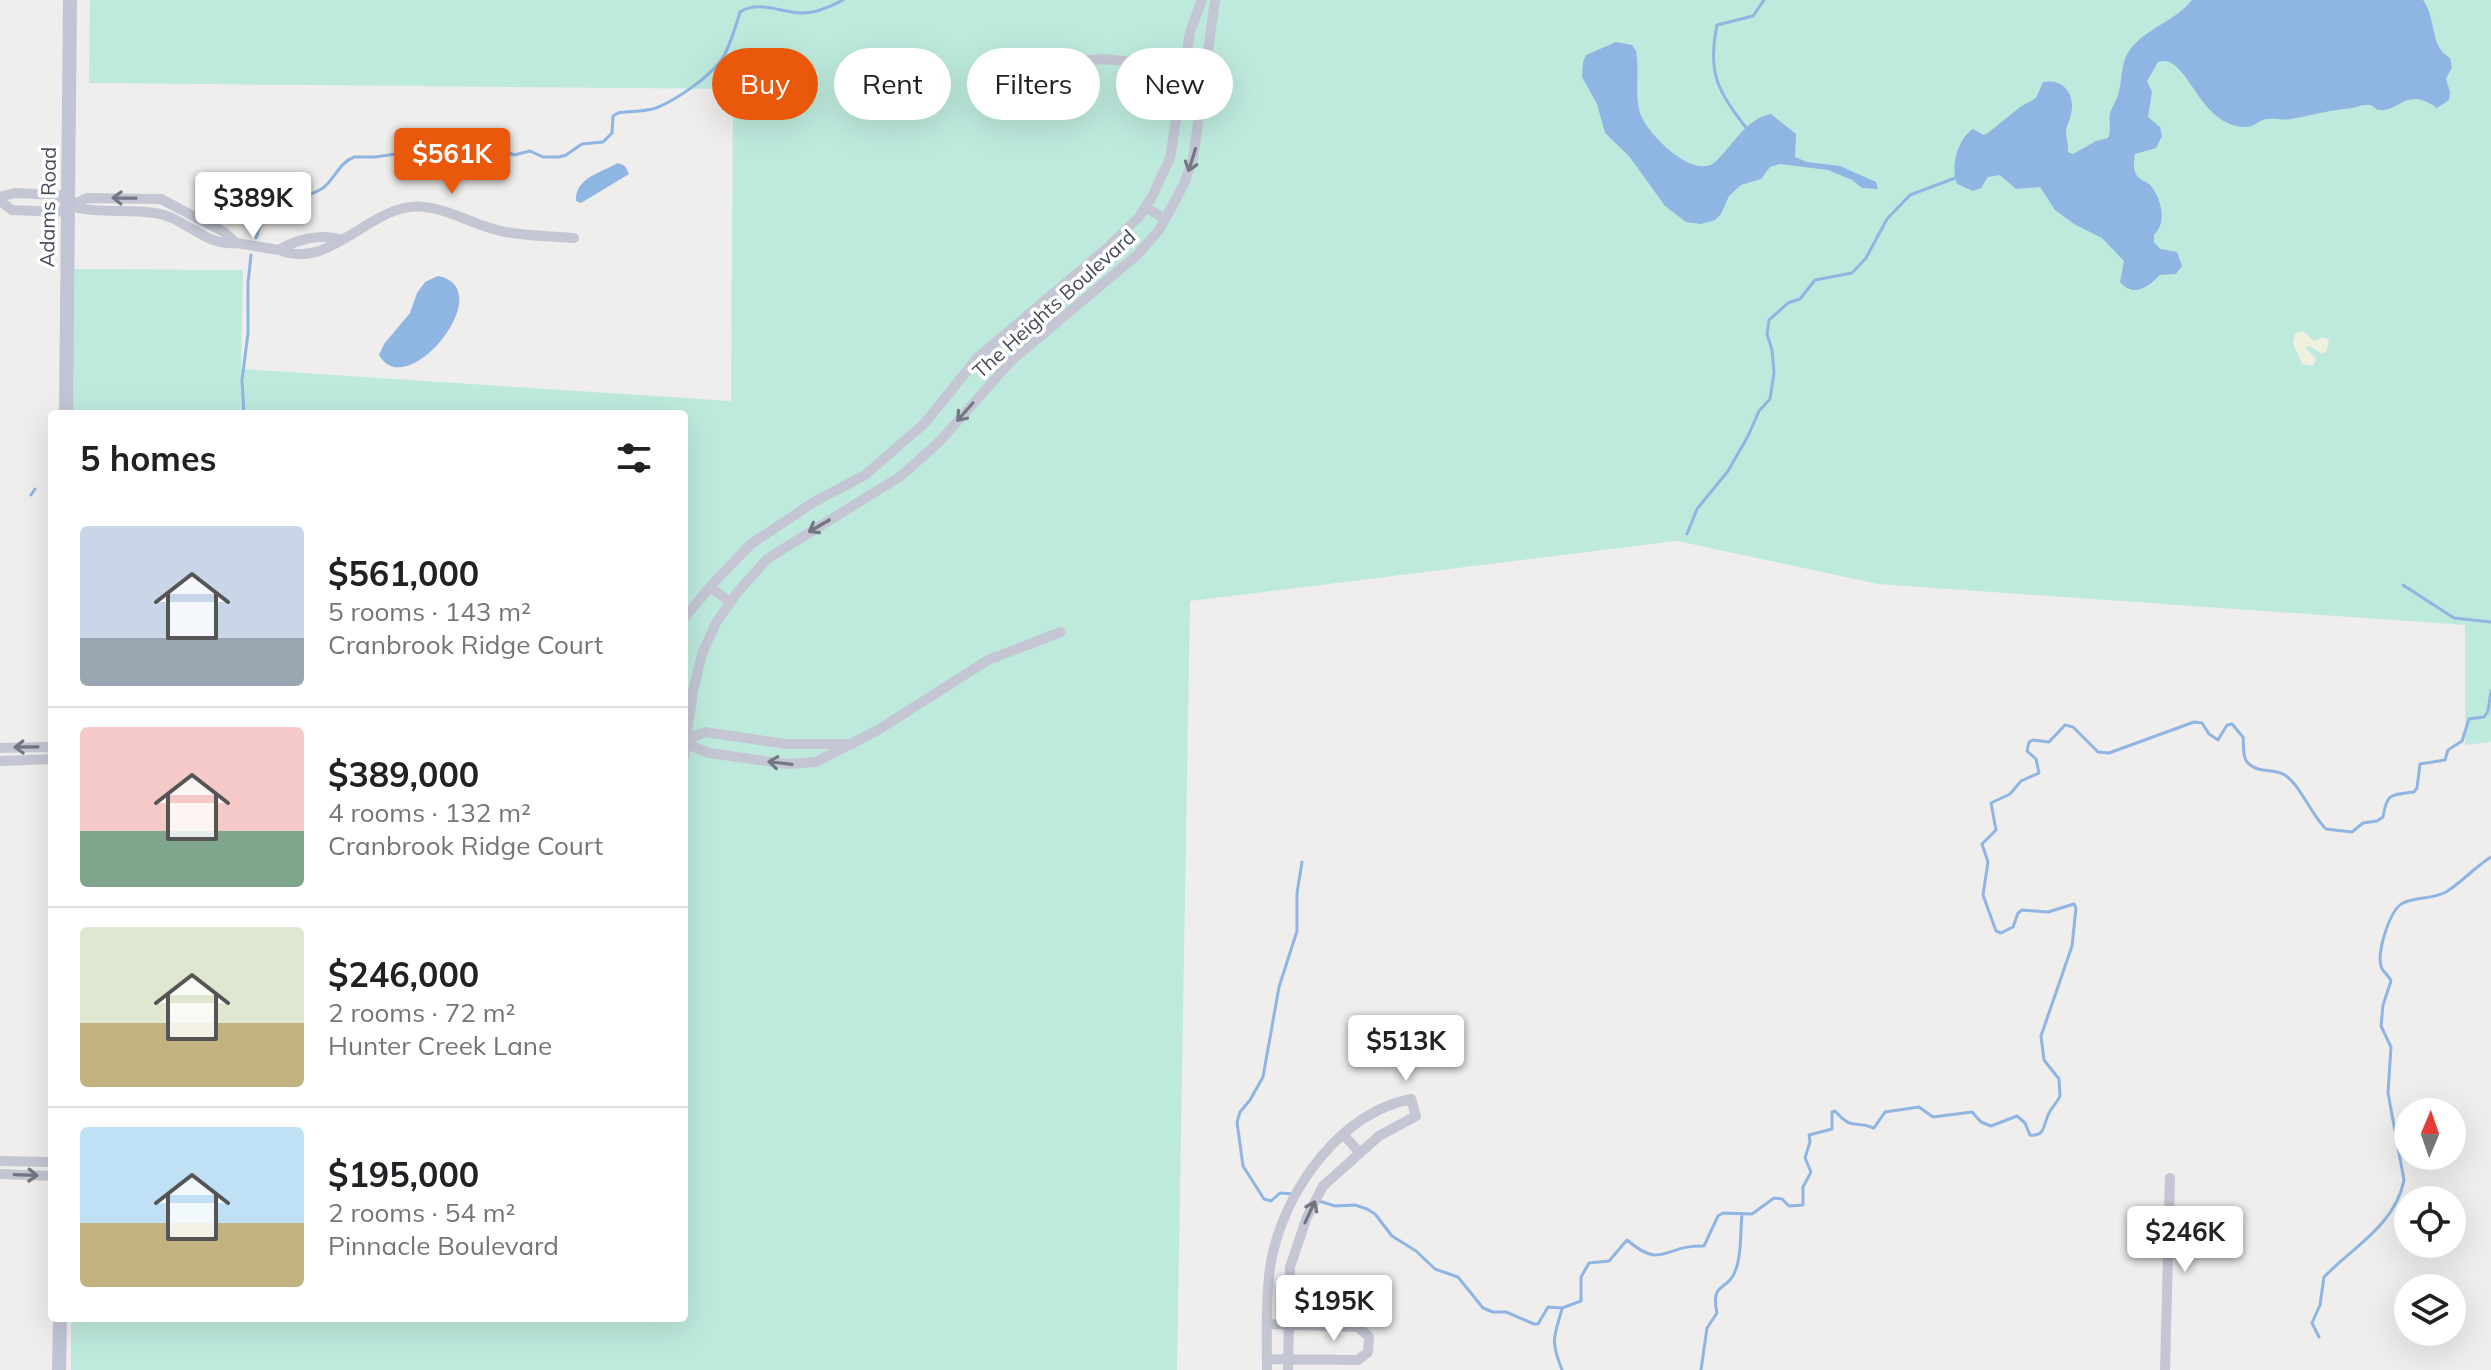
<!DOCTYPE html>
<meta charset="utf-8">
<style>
:root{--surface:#fff;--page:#f6f6f6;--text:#202124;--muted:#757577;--line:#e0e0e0;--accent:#ea580c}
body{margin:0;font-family:Mulish,sans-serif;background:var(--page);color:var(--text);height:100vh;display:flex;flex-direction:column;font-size:30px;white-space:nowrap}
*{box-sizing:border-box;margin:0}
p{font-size:26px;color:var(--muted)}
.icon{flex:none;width:44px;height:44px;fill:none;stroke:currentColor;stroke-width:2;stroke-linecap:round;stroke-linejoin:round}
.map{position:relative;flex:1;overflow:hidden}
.side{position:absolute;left:48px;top:410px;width:640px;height:912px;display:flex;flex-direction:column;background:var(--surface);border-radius:8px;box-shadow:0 8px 32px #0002}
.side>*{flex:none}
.hud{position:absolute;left:712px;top:48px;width:760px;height:72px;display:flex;gap:16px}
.needle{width:52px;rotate:2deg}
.buttons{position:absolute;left:2394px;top:1098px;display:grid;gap:16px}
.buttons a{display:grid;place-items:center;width:72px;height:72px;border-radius:50%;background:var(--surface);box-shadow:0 8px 32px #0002;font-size:40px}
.price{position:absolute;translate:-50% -68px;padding:0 18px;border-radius:8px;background:#fff;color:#222;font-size:26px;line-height:52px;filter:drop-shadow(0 2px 4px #0008)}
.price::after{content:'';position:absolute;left:50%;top:48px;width:24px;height:18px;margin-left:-12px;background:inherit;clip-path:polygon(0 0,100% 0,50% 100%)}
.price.on{background:var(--accent);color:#fff}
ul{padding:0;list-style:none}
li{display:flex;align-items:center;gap:24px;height:200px;padding:0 32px}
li+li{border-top:2px solid var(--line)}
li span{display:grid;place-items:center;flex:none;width:224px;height:160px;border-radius:8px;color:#555}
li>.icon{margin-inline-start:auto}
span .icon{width:96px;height:96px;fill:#fffc;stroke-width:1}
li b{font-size:34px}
h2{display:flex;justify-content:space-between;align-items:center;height:96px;padding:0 32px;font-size:34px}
.pill{padding:0 28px;border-radius:36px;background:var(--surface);box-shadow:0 8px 32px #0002;font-size:28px;line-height:72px}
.pill.on{background:var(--accent);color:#fff}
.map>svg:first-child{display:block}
.green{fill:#beeade}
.sand{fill:#eff0de}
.water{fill:#8fb5e3}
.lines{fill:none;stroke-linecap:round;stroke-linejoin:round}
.stream{stroke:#8fb5e3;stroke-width:3}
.minor{stroke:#c4c7d3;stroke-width:10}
.secondary{stroke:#c1c4d4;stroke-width:14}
.oneway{stroke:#737683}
.labels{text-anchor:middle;stroke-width:7;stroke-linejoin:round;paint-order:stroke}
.street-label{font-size:20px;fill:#474a58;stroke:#fff}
</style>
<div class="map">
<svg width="2491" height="1370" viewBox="0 0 2491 1370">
<rect width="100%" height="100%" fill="#efeeed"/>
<path class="green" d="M90,0H2491V742L2465,745V625L1878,584L1677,541L1190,601L1177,1370H71V1318H684V414H72V269L243,270L241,369L731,401L733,89L89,83Z"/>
<path class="sand" d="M2303,331L2314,341L2323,337L2329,340L2327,350L2323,354L2309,346L2305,347L2316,359L2313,366L2302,364L2293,343L2295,334Z"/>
<path class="water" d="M2192,0H2423C2437,19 2429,46 2450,58L2452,67L2446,79L2450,92L2449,100L2437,108C2406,86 2399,112 2381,110C2374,110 2376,107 2370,105C2364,104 2357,107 2352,108C2331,110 2312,115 2291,119C2283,121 2275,117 2267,119C2258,120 2255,127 2245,127C2197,126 2188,52 2158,62L2147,81L2152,92L2148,117L2160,127L2162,136L2156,148L2135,154C2134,160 2133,169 2136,174C2138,180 2147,181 2151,186C2162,200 2167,223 2154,235V242L2160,249L2177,252L2182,266L2176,274L2160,275C2148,287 2134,298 2120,282L2124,261L2102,238L2074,224L2055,210L2040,187L2016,189L2000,175L1988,177L1981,188L1973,191L1957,184C1950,167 1958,138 1973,129L1984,135L1988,133L2020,107L2036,98L2043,82C2063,78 2076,94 2071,114C2070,120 2066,126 2066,133C2066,140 2069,145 2068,152L2073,154L2096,141L2108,138C2112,129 2108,122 2110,113C2112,107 2116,101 2118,95C2123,79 2120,60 2132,47C2149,27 2175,21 2192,0Z
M1616,42L1632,45L1636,51C1640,71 1634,93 1640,113C1646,133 1694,181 1715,162C1732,147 1746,118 1771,114L1796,134L1795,157L1807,162L1840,166L1876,182L1878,189L1862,188L1852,180L1828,170L1780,164L1770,167L1761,179L1741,185L1729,196L1721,214L1715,220L1701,224L1686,222L1665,206L1629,156L1605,133L1597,104L1582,77L1583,62L1586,55Z
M618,163L625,166L629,174L581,203L576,201C575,178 600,173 618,163Z
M219,180L234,181L237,196L234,207L227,212C216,208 209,201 206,189Z
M438,276C501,288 407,405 379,355L384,344L410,313L417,293L425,282Z"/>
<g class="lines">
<path class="stream" d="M1747,129C1718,91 1707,74 1717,25L1753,16L1764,0
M256,238C268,192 293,207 323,188C334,180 339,163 354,157H375L444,147L470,153L500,149L514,155L530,151L543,157H559L566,155L582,144L603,142L612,133L613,116L618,113C630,111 644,112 656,108C676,100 714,75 725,54C731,41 736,26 740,12C758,0 779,12 800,13C815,14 830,7 843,0
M244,414L242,380L248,333V283L251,255
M31,495L35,489
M1687,534L1697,509L1728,471L1748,436L1759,411L1770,399L1774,373L1772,350L1767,334L1769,320L1788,303L1800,299L1815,280L1852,273L1866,258L1887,219L1910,195L1955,178
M2403,585L2454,618L2491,622
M1293,1194L1280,1193L1271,1201L1264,1199L1243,1166L1237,1122L1240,1112L1250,1100L1263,1077L1279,987L1297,931V893L1302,862
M1319,1201L1335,1206L1355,1205L1367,1209L1375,1214L1392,1236L1416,1251L1435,1269L1458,1277L1483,1308L1493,1312H1506L1534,1324H1538L1548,1307L1562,1308L1581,1301V1277L1589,1263L1609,1261L1627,1240C1663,1271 1665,1244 1704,1246L1718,1216L1723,1213L1752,1214L1774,1198L1782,1199L1789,1206L1803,1205V1187L1811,1172L1805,1158L1810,1142L1809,1135L1832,1129V1112L1835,1111C1854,1132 1853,1119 1874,1128L1885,1112L1919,1107L1933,1117L1972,1112L1981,1122L1991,1126L2017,1116L2025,1123L2030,1135C2046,1137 2043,1124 2049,1113C2052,1107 2057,1103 2060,1096L2059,1079L2044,1060L2041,1036L2072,946L2076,908L2074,904L2048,912L2022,910L2018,913L2013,927L2001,933L1996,931L1983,895L1988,862L1982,844L1996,830L1991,803L2010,794L2021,781L2039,773L2036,759L2027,751L2029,742L2033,740L2049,742L2065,725L2073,727L2098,752L2109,753L2194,722L2202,723L2209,734L2218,740L2227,725L2232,724L2243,737C2244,745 2242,756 2247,762C2258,774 2271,768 2283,774C2299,782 2311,815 2326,829L2352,832L2363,823L2377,821L2383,817C2387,793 2390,795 2414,792L2417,788L2420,764L2445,760L2448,750L2462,741L2469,719L2484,717L2488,711L2491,691
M2319,1337L2312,1323L2320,1305L2324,1277C2352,1248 2396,1224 2404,1180L2388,1093L2391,1047L2381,1026L2383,1005L2391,981C2389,975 2382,972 2381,966C2377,951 2390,909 2403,903C2417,897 2433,899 2446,892C2462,882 2475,867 2491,857
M1562,1370C1550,1339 1554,1338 1562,1309
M1701,1370L1707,1328L1717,1313C1710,1280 1728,1293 1736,1269C1742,1253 1740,1232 1742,1215"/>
<path class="minor" d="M987,91L1069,62L1103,59L1206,69
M0,197L15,193L59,195L68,205
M0,201L12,210L57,212L87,198L161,199L224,232L236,243C205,247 185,217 155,213C125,208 97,215 68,205
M1145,207L1165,219
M340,239C319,234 297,239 279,250C325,269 361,218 404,208C438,200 473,227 506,232C528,236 551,236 574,238
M236,243L279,250
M1040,304L1056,324
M710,587L730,602
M684,618L717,579L751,544L814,502L865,475L925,423L978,357L1106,249L1139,217L1153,195L1170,158L1190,32L1202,0
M853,744H786L705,732L687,739L694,747L709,753L787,764L816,762L878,730L988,660L1061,632
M0,748L46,747L52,749
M684,756L693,691L702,654L716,623L736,594L767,559L901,476L940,441L1012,360L1137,255L1159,230L1183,186L1193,159L1215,0
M0,761L52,759
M1343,1134L1360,1153
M0,1161L52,1162
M0,1174L52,1176
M1267,1359L1358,1360L1368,1352L1369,1337L1358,1327L1267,1324
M1267,1370C1267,1335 1265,1286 1273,1252C1289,1186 1341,1113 1411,1099L1416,1116L1379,1136L1323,1186L1307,1217L1290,1267L1288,1370
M2165,1370L2170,1178"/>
<path class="secondary" d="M66,414L70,0
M59,1370L60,1318"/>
</g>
<defs><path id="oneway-shaft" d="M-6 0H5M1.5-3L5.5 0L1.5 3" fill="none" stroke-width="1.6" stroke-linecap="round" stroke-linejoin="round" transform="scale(2)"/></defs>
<g class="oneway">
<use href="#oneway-shaft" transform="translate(1192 160) rotate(107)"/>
<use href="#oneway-shaft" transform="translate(124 198) rotate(-179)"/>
<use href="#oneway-shaft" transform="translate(965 412) rotate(131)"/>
<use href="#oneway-shaft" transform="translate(819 526) rotate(150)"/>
<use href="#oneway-shaft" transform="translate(26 747) rotate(179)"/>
<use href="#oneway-shaft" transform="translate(780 763) rotate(-173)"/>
<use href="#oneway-shaft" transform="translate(26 1175) rotate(2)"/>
<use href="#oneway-shaft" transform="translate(1310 1212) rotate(-65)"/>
</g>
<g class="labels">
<g class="street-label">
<text transform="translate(48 207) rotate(-89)" y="7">Adams Road</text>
<text transform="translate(1054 304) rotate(-42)" y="7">The Heights Boulevard</text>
</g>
</g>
</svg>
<div class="buttons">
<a><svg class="needle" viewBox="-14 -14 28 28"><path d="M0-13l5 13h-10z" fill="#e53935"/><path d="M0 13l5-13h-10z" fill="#757577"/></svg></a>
<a><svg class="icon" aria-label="locate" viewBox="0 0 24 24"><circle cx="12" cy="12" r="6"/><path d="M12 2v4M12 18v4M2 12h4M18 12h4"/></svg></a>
<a><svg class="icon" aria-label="layers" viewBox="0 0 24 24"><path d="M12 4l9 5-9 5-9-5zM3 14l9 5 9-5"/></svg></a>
</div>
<b class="price on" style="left:452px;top:196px">$561K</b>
<b class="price" style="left:253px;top:240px">$389K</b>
<b class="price" style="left:1406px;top:1083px">$513K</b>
<b class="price" style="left:2185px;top:1274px">$246K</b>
<b class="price" style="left:1334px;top:1343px">$195K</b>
<div class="hud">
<a class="pill on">Buy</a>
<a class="pill">Rent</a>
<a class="pill">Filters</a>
<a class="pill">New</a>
</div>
<section class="side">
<h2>5 homes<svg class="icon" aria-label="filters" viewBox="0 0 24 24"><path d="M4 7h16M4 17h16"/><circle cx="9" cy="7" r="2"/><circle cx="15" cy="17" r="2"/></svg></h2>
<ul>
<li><span style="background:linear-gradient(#c9d6e8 70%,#9aa5b1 0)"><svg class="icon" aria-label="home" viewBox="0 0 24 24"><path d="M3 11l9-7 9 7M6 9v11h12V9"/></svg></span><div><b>$561,000</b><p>5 rooms · 143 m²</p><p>Cranbrook Ridge Court</p></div></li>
<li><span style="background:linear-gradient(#f6c9c9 65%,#7fa58c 0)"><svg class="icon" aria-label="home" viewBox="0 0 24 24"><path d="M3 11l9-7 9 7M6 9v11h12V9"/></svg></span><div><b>$389,000</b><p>4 rooms · 132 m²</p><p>Cranbrook Ridge Court</p></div></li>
<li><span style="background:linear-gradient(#dfe7d0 60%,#c2b280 0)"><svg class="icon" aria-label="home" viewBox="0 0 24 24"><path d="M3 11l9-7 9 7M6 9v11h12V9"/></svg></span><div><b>$246,000</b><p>2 rooms · 72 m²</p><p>Hunter Creek Lane</p></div></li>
<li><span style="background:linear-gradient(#bfe0f5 60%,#c2b280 0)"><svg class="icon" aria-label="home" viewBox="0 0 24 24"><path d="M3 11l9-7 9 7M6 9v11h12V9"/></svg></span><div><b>$195,000</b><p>2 rooms · 54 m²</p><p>Pinnacle Boulevard</p></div></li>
</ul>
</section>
</div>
